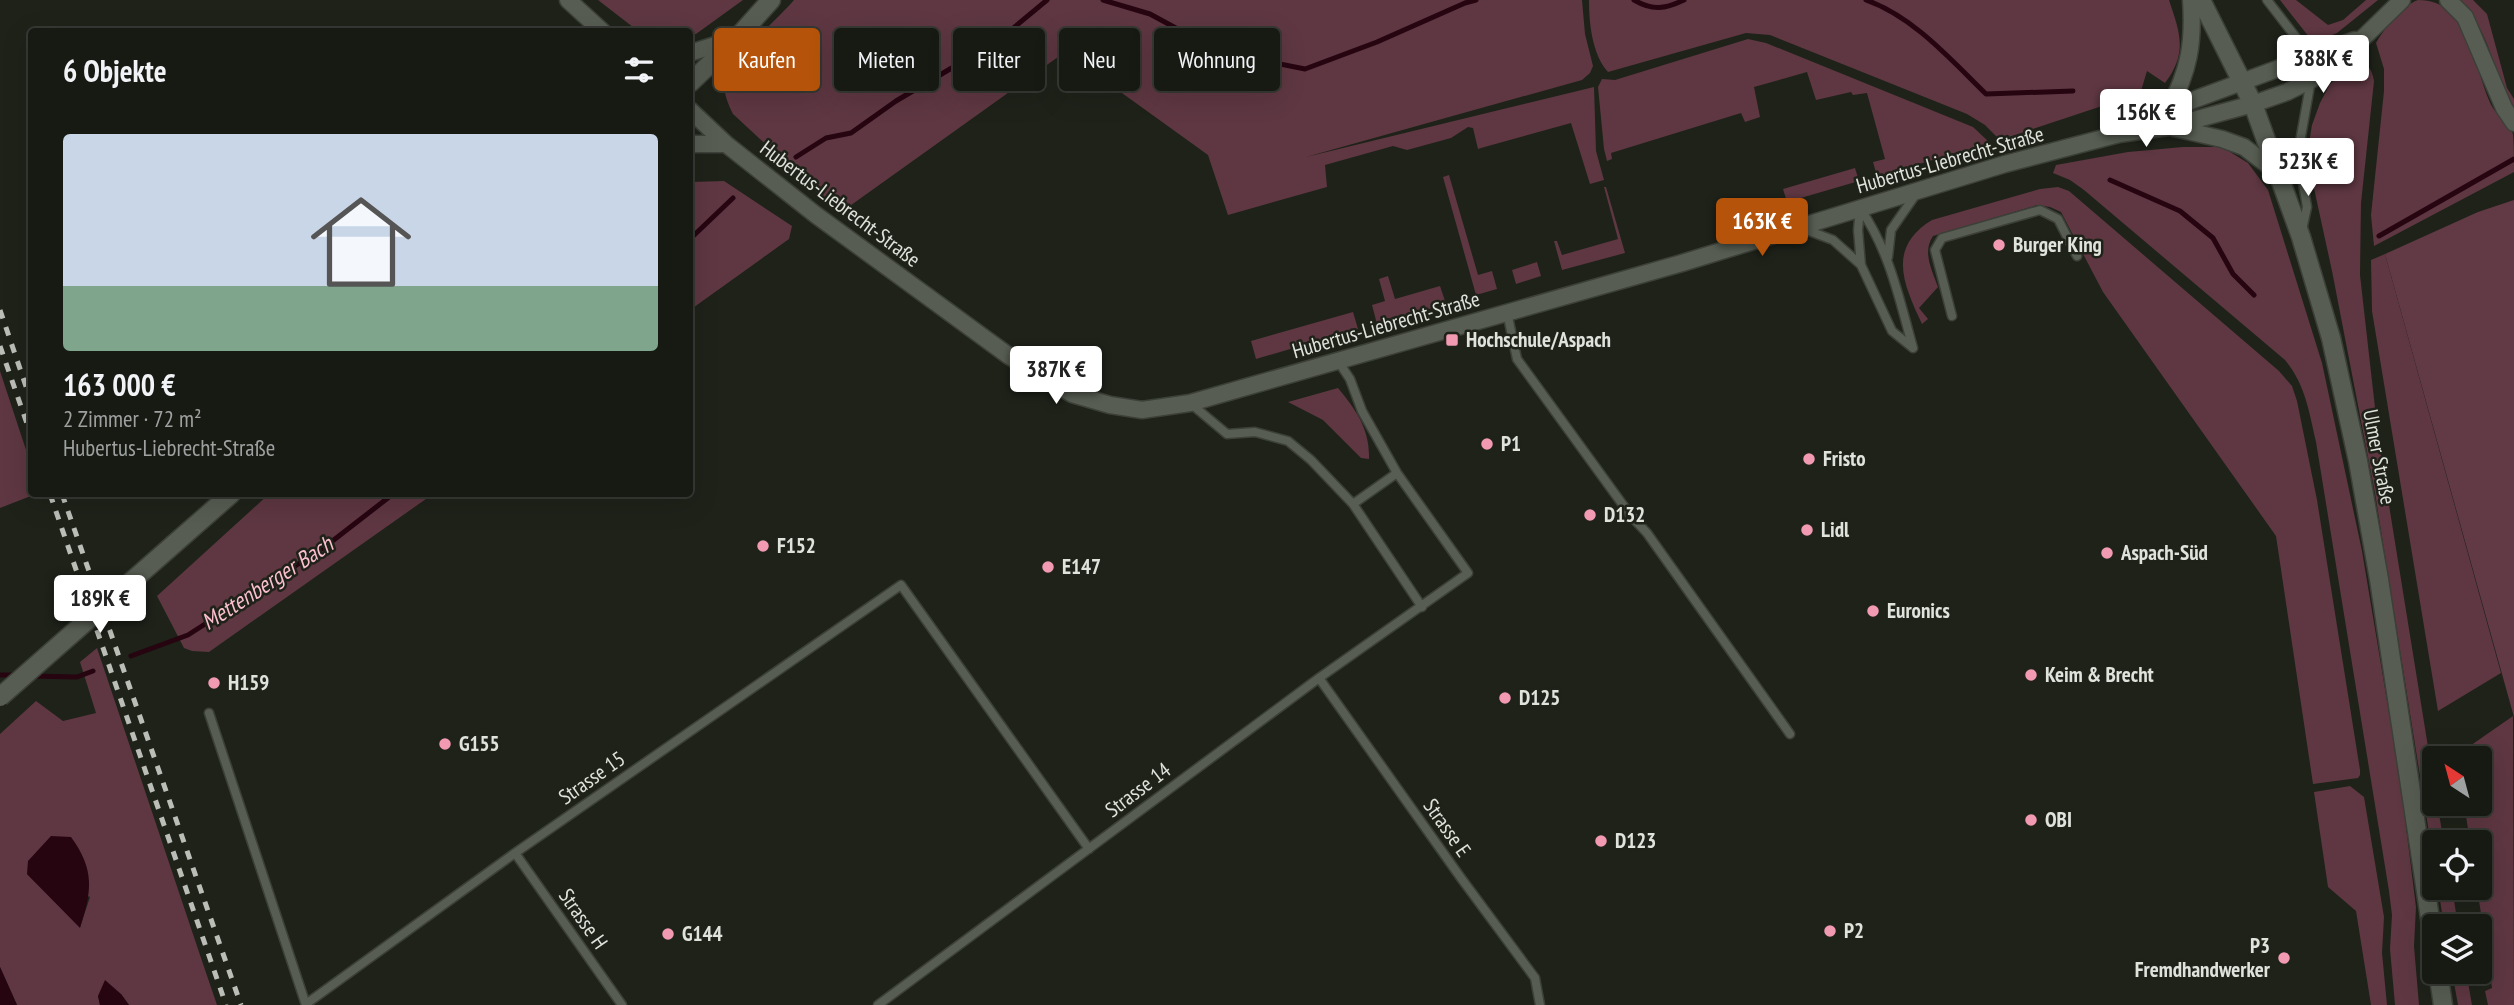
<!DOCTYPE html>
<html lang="de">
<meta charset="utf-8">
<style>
:root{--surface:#161a13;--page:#232721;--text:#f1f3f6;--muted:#9ea1a0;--line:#353833;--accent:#b45309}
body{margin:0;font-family:"PT Sans Narrow",sans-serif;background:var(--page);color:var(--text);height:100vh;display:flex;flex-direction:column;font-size:26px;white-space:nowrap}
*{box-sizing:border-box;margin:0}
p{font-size:23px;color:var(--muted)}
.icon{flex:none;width:38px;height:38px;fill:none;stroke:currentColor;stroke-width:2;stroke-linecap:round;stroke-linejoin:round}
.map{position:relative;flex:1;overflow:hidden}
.details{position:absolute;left:28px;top:28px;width:665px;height:469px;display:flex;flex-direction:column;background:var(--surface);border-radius:7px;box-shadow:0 7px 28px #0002,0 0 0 2px var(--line)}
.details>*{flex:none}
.guide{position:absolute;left:714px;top:28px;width:665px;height:63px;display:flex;gap:14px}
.needle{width:46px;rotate:324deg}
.fabs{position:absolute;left:2422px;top:746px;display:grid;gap:14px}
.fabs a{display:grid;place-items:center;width:70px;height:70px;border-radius:7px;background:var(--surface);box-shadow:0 7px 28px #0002,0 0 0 2px var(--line);font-size:35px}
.price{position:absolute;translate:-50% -60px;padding:0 16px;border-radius:7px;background:#fff;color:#222;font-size:23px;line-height:46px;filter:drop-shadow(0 2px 4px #0008)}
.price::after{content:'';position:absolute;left:50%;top:42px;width:21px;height:16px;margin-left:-10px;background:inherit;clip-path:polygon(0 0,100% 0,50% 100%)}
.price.active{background:var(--accent);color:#fff}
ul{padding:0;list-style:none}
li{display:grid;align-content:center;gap:14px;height:371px;padding:0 35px}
li span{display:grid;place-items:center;height:217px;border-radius:7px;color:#555}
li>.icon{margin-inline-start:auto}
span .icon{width:126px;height:126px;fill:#fffc;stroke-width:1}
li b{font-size:30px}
h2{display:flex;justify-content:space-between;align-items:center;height:84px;padding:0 35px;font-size:30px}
.tag{padding:0 24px;border-radius:7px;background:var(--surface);box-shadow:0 7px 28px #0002,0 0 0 2px var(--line);font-size:24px;line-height:63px}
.tag.active{background:var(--accent);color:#fff}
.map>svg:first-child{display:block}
.green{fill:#5e3742;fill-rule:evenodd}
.forest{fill:#623a46}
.water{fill:#260511}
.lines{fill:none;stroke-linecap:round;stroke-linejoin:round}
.stream{stroke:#260511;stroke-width:5}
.lane-casing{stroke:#3c4038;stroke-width:11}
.street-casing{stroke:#3c4038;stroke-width:19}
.secondary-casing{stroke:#3c4038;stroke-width:21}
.lane{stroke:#575d52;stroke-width:8}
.street{stroke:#575d52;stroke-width:16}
.secondary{stroke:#575d52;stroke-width:18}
.rail{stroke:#bbbeb7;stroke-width:5;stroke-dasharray:9 9;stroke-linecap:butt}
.secondary-bridge-casing{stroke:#3c4038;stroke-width:21;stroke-linecap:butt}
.secondary-bridge{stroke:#575d52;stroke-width:18}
.poi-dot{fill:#f19ab2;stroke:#1e2219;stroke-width:2.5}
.labels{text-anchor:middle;stroke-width:5;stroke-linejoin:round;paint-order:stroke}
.street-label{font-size:21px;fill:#e0e3dc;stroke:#1e2219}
.poi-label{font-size:21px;font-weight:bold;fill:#e0e3dc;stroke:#1e2219;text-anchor:start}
.water-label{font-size:23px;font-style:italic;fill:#fabecd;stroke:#1e2219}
</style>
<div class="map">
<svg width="2514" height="1005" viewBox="0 0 2514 1005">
<rect width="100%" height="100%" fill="#1e2219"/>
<path class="green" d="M598,0H743L696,34L690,35V32L638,31Z
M794,0H1582L1585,34L1593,66L1590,73L1582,80L1306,157L1594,87L1596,151L1604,180L1590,184L1571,123L1481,148L1478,149L1473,128L1468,127L1451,138L1407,150L1393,146L1325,165L1327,187L1228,215L1208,155L1065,52L840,213L733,114C728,104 723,93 725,82C730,60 778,19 794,0Z
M1589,0H2169C2180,33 2188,53 2165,83L2147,71L2141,91L2102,106L2000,140L1985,125L1967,114L1770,35L1746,33L1608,72C1592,54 1589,23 1589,0Z
M2280,0H2296L2328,25L2343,20L2366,0H2378L2337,33L2320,40L2309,37Z
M2418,0C2472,0 2473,71 2493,108C2498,117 2509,124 2513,134C2514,144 2514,162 2514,172L2374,246L2371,215L2384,91V69L2376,43C2385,28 2401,6 2418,0Z
M2459,0H2473L2487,14L2507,88L2514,99V113C2496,79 2488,25 2459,0Z
M1748,39L1766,43L1973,127L1988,141L1982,146L1877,176L1873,162L1885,159L1867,93L1853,95L1851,92L1816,100L1807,72L1754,87L1760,117L1745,122L1741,113L1611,153L1612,159L1607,161L1604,149L1598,87L1602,79L1615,80Z
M2357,60C2369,64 2372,70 2374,81L2361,203L2360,275L2379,443L2434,784V803H2437L2444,842H2434V864L2375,493L2332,271L2310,170L2308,150L2312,125L2320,103L2330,84Z
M2183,147H2222L2248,163L2268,190L2322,363L2362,551L2400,779L2416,907L2414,946L2419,1005H2395L2390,949L2392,915L2389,891L2316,442C2309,411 2305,384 2285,360L2084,190L2070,180L2053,173L2056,165L2128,152Z
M1855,168L1859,181L1787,202L1783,189Z
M1449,175L1478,275L1492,271L1497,289L1476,295L1443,177Z
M724,181L792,226L789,239L690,310V182Z
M1604,187H1606L1625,253L1562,270L1554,241H1557L1562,255L1618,239Z
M2058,187L2069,191L2279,371L2292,386L2297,401L2317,500L2360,770V775L2358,778L2313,784L2276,536L2103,292L2061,212L2050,207L2037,205L1933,236C1922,252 1932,270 1938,287L1919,308L1928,319L1922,324C1904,285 1886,248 1932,220L2040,189Z
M2385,254L2501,673L2438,711L2372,311L2371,260Z
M1537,262L1541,276L1516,284L1512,270Z
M1388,276L1395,299L1440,286L1446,304L1377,324L1372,305L1385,301L1379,279Z
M1353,312L1358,329L1256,359L1251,341Z
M0,371L31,465L32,494H36L0,508Z
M1338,388C1356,410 1370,429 1369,459L1361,458L1323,420L1288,402Z
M269,494H433L209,652L192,651L184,648L157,596Z
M97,648L200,955L217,1005H129L121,994L98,996L100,1005H17L0,967V734L36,701L63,721L96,713L80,662ZM27,874L90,897L80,927Z
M2513,716L2514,1005H2488L2485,991L2492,988L2477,887H2480V842H2470L2464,803H2480V758H2458L2457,755Z
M2350,786L2364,797L2384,917L2382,953L2387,1005H2371L2356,911L2328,887L2314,792Z
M2438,887H2452L2458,926H2444Z
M2452,971H2466L2472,1005H2458Z"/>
<path class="forest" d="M2514,200V717L2385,254L2478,212Z"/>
<path class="water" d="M51,836L71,837C95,870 92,891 80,928L27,874L28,861Z
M0,967L17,1005H0Z
M105,980L121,994L129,1005H100L98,996Z"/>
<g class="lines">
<path class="stream" d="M1103,0L1150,14L1207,45L1255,59L1305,69L1377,42L1465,3L1476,0
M1634,0C1653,11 1665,9 1684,0
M1866,0C1914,17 1951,60 1986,94L2073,91
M796,157L826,138L851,133L896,101L999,40L1047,0
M2110,180L2180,211L2213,238L2233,274L2254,295
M2379,236L2514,159
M690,239L733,198
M131,656L188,635L326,546L393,494
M0,675H18
M31,676L77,677L93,671"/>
<g class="lane-casing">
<path id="lane" d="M2267,0L2298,40L2307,57L2311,80L2298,153L2307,207L2302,230
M1860,208C1890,252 1899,298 1913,348
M1860,208L1858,230L1861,265
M1804,229L1833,240L1861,265L1892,331L1913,348
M1888,257L1891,230L1916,194
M1507,312L1517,359L1631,516L1647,533L1790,734
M1952,316L1935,250L1942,238L2040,210L2058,219L2077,256
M1190,403L1227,434L1255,432L1288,441L1311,460L1353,504L1422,607
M1353,504L1397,473
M1319,678L1461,878L1535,978L1540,1005
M209,713L306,1005
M515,853L622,1005
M306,1004L515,853L901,585L1089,849
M878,1005L1319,678L1468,573L1397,473L1362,411L1350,379L1338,361"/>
</g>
<g class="street-casing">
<path id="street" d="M568,0L603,32
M2448,0L2465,17L2504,108L2514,123
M690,53L737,38
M2169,109C2189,70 2194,44 2191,0
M690,110L726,144L816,215L1009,356L1072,394L1110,405L1142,410L1190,403L1682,263L2005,164L2119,134L2168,127L2253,104L2287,92L2311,80L2364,37L2402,0
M2132,128L2169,109L2355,40
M2174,128L2222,139L2244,147L2278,173
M690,144H726"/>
</g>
<g class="secondary-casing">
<path id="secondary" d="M2201,0L2253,104L2301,237L2331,338L2358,461L2379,579L2434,945
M690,83L737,38L771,0
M174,544L231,494
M2438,971L2443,1005"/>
</g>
<use href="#lane" class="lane"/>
<use href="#street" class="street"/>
<use href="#secondary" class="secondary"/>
<path class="rail" d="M0,310L32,404
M0,346L32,438
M50,494L226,1005
M62,494L241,1005"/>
<g class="secondary-bridge-casing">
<path id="secondary-bridge" d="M0,697L174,544"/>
</g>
<use href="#secondary-bridge" class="secondary-bridge"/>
</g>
<g class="poi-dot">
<circle cx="1999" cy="245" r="7"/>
<rect x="1445" y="333" width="14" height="14" rx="3.5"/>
<circle cx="1487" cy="444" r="7"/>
<circle cx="1809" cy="459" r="7"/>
<circle cx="1590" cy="515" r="7"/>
<circle cx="1807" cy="530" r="7"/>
<circle cx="763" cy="546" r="7"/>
<circle cx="2107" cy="553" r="7"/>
<circle cx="1048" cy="567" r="7"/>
<circle cx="1873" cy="611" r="7"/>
<circle cx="2031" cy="675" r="7"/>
<circle cx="214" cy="683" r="7"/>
<circle cx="1505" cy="698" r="7"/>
<circle cx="445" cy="744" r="7"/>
<circle cx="2031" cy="820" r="7"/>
<circle cx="1601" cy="841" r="7"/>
<circle cx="1830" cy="931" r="7"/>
<circle cx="668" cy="934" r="7"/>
<circle cx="2284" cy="958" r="7"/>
</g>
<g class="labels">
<g class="street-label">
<text transform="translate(1950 160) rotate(-16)" y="7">Hubertus-Liebrecht-Straße</text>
<text transform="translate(840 204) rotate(37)" y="7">Hubertus-Liebrecht-Straße</text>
<text transform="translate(1386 325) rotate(-16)" y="7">Hubertus-Liebrecht-Straße</text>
<text transform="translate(2379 457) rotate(79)" y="7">Ulmer Straße</text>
<text transform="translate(592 778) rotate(-35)" y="7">Strasse 15</text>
<text transform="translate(1138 790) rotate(-37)" y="7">Strasse 14</text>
<text transform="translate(1447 828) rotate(55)" y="7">Strasse E</text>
<text transform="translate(583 919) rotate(55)" y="7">Strasse H</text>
</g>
<g class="poi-label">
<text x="2013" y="252">Burger King</text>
<text x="1466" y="347">Hochschule/Aspach</text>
<text x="1501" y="451">P1</text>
<text x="1823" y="466">Fristo</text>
<text x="1604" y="522">D132</text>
<text x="1821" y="537">Lidl</text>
<text x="777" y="553">F152</text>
<text x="2121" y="560">Aspach-Süd</text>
<text x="1062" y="574">E147</text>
<text x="1887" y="618">Euronics</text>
<text x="2045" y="682">Keim &amp; Brecht</text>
<text x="228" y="690">H159</text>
<text x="1519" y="705">D125</text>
<text x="459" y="751">G155</text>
<text x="2045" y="827">OBI</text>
<text x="1615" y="848">D123</text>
<text x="1844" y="938">P2</text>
<text x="682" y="941">G144</text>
<text x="2270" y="953" text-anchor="end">P3<tspan x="2270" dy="24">Fremdhandwerker</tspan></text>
</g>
<g class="water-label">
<text transform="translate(267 583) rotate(-33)" y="8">Mettenberger Bach</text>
</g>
</g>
</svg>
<div class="fabs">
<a><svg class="needle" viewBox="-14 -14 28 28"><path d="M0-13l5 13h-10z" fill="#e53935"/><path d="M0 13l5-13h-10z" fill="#9ea1a0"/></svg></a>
<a><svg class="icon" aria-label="locate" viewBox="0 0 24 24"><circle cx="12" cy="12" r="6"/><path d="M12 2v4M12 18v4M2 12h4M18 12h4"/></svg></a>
<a><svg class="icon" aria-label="layers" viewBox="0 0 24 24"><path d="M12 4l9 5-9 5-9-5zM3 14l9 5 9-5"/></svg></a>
</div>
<b class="price" style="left:2323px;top:95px">388K €</b>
<b class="price" style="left:2146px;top:149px">156K €</b>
<b class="price" style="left:2308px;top:198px">523K €</b>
<b class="price active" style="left:1762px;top:258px">163K €</b>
<b class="price" style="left:1056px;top:406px">387K €</b>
<b class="price" style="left:100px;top:635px">189K €</b>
<div class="guide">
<a class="tag active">Kaufen</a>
<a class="tag">Mieten</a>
<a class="tag">Filter</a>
<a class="tag">Neu</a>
<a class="tag">Wohnung</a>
</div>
<section class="details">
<h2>6 Objekte<svg class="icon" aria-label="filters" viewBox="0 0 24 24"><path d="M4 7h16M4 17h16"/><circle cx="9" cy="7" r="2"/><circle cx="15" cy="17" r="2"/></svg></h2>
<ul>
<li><span style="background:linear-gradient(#c9d6e8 70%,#7fa58c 0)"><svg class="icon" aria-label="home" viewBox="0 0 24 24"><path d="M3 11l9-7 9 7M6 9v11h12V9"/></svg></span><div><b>163 000 €</b><p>2 Zimmer · 72 m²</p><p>Hubertus-Liebrecht-Straße</p></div></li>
</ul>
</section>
</div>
